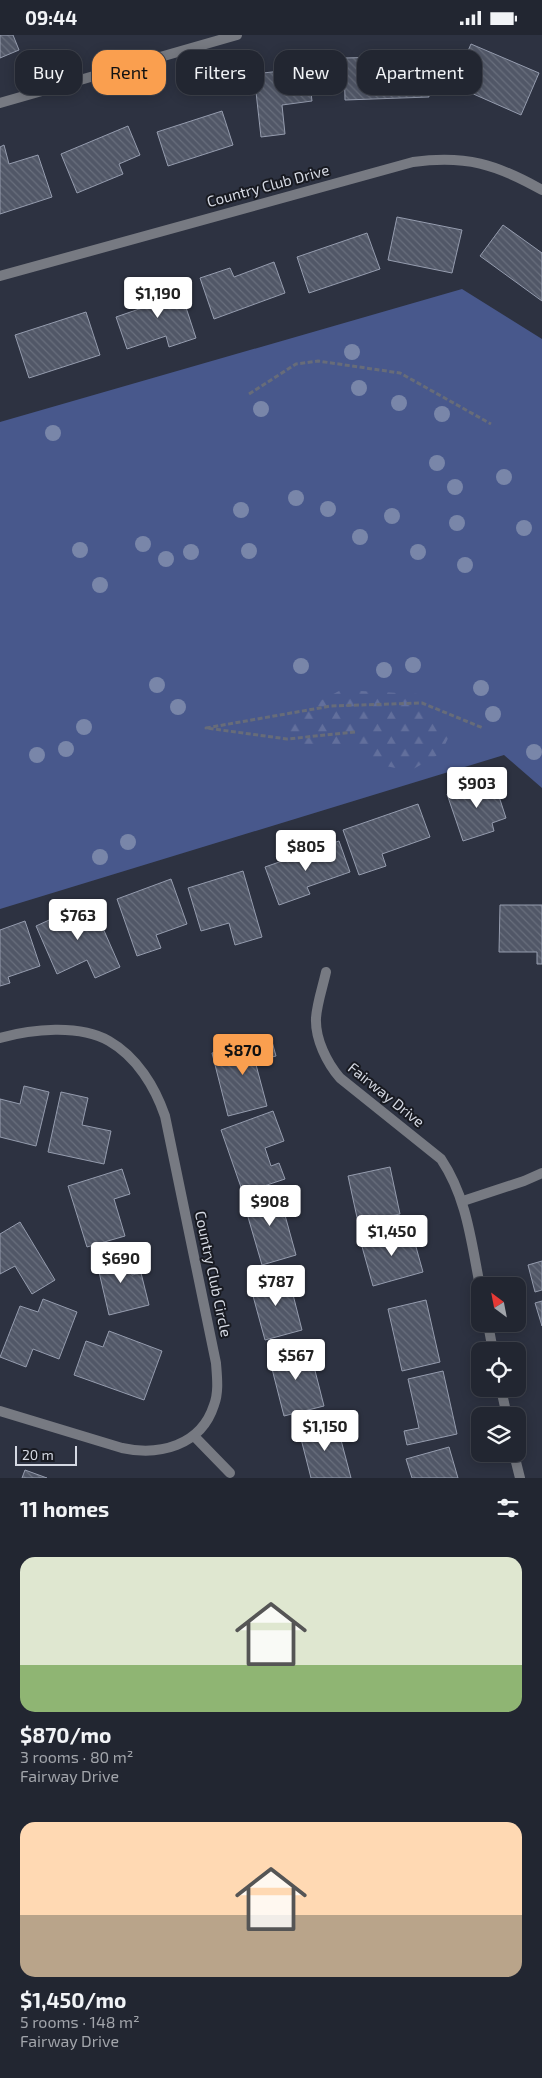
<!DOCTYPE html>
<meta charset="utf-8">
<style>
:root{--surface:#222631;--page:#2e323d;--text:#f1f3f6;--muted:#a2a5ab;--line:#3f434d;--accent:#fa9f4f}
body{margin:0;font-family:"Exo 2",sans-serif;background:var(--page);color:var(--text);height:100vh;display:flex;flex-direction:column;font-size:19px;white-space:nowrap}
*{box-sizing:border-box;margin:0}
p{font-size:16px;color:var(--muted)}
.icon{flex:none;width:28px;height:28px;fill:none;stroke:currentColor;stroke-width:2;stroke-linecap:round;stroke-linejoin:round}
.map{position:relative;height:1443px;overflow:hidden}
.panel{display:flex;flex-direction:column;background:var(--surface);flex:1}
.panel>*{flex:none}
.guide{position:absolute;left:15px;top:15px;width:512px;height:45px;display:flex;gap:10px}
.needle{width:32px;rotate:328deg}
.buttons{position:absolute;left:471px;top:1242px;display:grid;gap:10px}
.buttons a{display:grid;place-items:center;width:55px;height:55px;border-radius:10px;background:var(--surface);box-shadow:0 2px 12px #0003,0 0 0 1px var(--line);font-size:25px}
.scale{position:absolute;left:15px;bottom:12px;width:62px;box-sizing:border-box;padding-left:5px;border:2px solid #d5d9e3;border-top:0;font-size:14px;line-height:18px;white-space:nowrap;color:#d5d9e3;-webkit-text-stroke:4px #181a21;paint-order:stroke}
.price{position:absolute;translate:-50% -42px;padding:0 11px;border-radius:5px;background:#fff;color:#222;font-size:16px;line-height:32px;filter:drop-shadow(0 1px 2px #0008)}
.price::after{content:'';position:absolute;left:50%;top:30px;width:15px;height:11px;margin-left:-8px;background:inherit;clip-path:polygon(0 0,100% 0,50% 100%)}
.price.active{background:var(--accent);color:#111}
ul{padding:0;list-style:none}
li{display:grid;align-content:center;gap:10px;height:265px;padding:0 20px}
li span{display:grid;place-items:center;height:155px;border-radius:15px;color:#555}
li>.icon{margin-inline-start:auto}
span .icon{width:90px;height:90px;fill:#fffc;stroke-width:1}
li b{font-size:21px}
h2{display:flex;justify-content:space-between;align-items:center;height:60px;padding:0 20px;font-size:21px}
.tag{padding:0 18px;border-radius:15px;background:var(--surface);box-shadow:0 2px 12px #0003,0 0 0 1px var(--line);font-size:18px;line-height:45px}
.tag.active{background:var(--accent);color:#111}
.status{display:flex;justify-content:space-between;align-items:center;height:35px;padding:0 25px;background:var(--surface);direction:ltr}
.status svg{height:14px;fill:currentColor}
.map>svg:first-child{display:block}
.green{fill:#48588c}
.forest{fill:url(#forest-firs)}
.building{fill:url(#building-back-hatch);stroke:#959cae}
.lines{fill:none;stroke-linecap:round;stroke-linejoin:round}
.path{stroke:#676c79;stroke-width:3;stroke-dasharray:5 2.5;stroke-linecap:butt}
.lane{stroke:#777a82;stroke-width:10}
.street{stroke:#777a82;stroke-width:10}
.tree{fill:#7986a9}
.labels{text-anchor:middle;stroke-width:4;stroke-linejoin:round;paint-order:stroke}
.street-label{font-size:15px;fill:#d5d9e3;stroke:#181a21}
</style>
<div class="status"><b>09:44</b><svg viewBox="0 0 49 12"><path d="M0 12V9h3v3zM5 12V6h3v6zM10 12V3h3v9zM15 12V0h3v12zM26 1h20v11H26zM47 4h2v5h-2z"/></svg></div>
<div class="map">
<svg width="542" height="1443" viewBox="0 0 542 1443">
<defs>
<pattern id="forest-firs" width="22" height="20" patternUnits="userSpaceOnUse" patternTransform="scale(1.25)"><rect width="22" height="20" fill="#48588c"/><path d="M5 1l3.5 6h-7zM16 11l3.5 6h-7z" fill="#626f9c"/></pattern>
<pattern id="building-back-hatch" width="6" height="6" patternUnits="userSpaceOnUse" patternTransform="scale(1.25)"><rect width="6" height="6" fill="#515767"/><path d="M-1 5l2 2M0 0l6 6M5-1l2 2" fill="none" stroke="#696f7d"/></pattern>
</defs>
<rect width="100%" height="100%" fill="#2d3241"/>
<path class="green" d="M462,254L542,304V753L504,720L0,874V387Z"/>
<path class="forest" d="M341,655L418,659L451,697L441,718L410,736L376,729L368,712L305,713L278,688Z"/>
<path class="building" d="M0,0H13L19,15L0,23Z
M471,9L539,38L521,80L453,50Z
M428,21L429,62L345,65L344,23Z
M308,33L312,66L282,70L285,99L261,102L254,39Z
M222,76L233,110L168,131L157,97Z
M128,91L140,120L119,129L123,139L77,158L61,119Z
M4,110L9,129L38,120L52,162L0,179V112Z
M397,182L462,195L452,238L388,225Z
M503,190L542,218V266L480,221Z
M367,198L380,234L309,258L297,222Z
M274,227L285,258L214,284L200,243L230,233L234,242Z
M178,248L196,303L169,312L166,301L127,314L116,282L142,273L138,261Z
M86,277L100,320L29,343L15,300Z
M493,743L506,783L492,788L494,796L463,806L447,759Z
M418,769L430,802L382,819L386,831L359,840L343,795Z
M339,806L350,837L307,852L310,859L279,870L265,832Z
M243,836L262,902L235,910L229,888L201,896L188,853Z
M171,844L187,889L156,900L161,913L137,921L117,864Z
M91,866L120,932L95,943L87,925L57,939L36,891Z
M500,870H542V929H537V917H499Z
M25,886L40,931L8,942L10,948L0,951V895Z
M271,1003L276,1021L255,1026L267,1071L228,1081L212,1018Z
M24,1051L49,1057L36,1111L0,1102V1064L20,1069Z
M61,1057L88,1063L82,1090L111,1096L104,1129L48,1117Z
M273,1076L284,1106L265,1113L271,1131L279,1128L285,1144L243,1158L221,1095Z
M390,1132L400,1179L358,1187L348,1141Z
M122,1134L130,1159L114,1164L125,1201L87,1212L68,1151Z
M278,1155L296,1220L262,1230L243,1165Z
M20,1187L55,1245L32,1259L15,1231L0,1239V1199Z
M411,1194L423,1237L373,1251L361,1208Z
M127,1216L132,1240L141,1238L149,1270L109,1280L96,1224Z
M542,1226V1255L535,1257L528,1230Z
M288,1240L302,1295L265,1305L250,1250Z
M43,1264L77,1277L59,1324L33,1314L26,1332L0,1322L20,1271L38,1277Z
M426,1265L440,1327L402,1336L388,1274Z
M542,1266V1291L535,1268Z
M109,1296L162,1316L144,1365L74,1340L86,1306L103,1312Z
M309,1312L324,1371L284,1381L269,1322Z
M443,1336L457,1399L407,1410L404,1396L419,1393L408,1344Z
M336,1386L351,1443H311L299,1396Z
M449,1412L458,1443H412L406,1424Z
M25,1435L47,1443H22Z"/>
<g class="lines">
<path class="path" d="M249,359L296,329L318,326L400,338L491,389
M355,697L287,704L206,693L331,671L422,668L483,693"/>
<path class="lane" d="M0,68L237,0"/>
<path class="street" d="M0,241L413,127C466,120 496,129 542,155
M326,937C323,951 317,968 316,983C315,1004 327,1028 340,1043L441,1124C467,1163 471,1206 480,1251
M0,1003C31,994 80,989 109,1006C137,1022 155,1052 165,1081L216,1328C217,1342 219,1357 214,1370C201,1411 159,1421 122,1413L0,1376
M463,1166L524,1146L542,1138
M488,1289L493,1316
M501,1354L507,1381
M194,1401L230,1438
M514,1419L520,1443"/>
</g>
<g class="tree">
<circle cx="352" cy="317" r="8"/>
<circle cx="359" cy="353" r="8"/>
<circle cx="399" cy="368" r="8"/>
<circle cx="261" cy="374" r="8"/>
<circle cx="442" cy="379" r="8"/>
<circle cx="53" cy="398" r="8"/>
<circle cx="437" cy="428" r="8"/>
<circle cx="504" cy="442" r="8"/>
<circle cx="455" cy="452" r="8"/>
<circle cx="296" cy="463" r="8"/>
<circle cx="328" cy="474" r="8"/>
<circle cx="241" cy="475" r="8"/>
<circle cx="392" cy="481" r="8"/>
<circle cx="457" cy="488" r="8"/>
<circle cx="524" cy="493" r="8"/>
<circle cx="360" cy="502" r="8"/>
<circle cx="143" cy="509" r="8"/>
<circle cx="80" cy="515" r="8"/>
<circle cx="249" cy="516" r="8"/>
<circle cx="191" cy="517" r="8"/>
<circle cx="418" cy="517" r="8"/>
<circle cx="166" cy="524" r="8"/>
<circle cx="465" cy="530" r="8"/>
<circle cx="100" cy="550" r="8"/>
<circle cx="413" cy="630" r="8"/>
<circle cx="301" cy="631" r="8"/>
<circle cx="384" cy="635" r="8"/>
<circle cx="157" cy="650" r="8"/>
<circle cx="481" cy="653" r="8"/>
<circle cx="178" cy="672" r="8"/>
<circle cx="493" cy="679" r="8"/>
<circle cx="84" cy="692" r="8"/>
<circle cx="66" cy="714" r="8"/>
<circle cx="534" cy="717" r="8"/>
<circle cx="37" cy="720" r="8"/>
<circle cx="128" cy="807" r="8"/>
<circle cx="100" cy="822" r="8"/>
</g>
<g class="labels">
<g class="street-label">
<text transform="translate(268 151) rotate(-15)" y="5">Country Club Drive</text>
<text transform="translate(386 1060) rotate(39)" y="5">Fairway Drive</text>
<text transform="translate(213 1239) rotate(78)" y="5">Country Club Circle</text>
</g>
</g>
</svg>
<div class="buttons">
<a><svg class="needle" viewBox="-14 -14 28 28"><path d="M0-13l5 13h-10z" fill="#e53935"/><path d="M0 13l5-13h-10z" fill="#a2a5ab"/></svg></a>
<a><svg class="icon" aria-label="locate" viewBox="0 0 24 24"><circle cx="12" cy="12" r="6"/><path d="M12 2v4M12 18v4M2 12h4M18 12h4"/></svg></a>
<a><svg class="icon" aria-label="layers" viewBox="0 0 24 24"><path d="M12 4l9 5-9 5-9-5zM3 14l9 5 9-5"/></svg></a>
</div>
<div class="scale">20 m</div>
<b class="price" style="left:158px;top:284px">$1,190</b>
<b class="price" style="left:477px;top:774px">$903</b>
<b class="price" style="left:306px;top:837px">$805</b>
<b class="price" style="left:78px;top:906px">$763</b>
<b class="price active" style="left:243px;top:1041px">$870</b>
<b class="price" style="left:270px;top:1192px">$908</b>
<b class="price" style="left:392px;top:1222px">$1,450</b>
<b class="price" style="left:121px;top:1249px">$690</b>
<b class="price" style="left:276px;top:1272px">$787</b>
<b class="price" style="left:296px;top:1346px">$567</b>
<b class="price" style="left:325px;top:1417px">$1,150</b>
<div class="guide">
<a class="tag">Buy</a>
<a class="tag active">Rent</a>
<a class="tag">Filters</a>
<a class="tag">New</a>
<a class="tag">Apartment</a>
</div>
</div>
<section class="panel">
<h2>11 homes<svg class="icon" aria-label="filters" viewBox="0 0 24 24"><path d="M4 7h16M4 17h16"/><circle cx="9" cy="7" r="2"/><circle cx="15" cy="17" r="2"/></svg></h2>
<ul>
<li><span style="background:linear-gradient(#dfe7d0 70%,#8fb573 0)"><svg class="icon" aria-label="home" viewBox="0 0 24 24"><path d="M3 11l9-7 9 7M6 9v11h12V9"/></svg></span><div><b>$870/mo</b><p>3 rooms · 80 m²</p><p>Fairway Drive</p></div></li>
<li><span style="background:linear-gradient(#ffd9b3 60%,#b9a48a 0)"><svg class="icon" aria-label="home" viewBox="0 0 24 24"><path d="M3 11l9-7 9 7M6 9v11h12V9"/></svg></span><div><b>$1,450/mo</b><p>5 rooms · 148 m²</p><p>Fairway Drive</p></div></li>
</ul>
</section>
